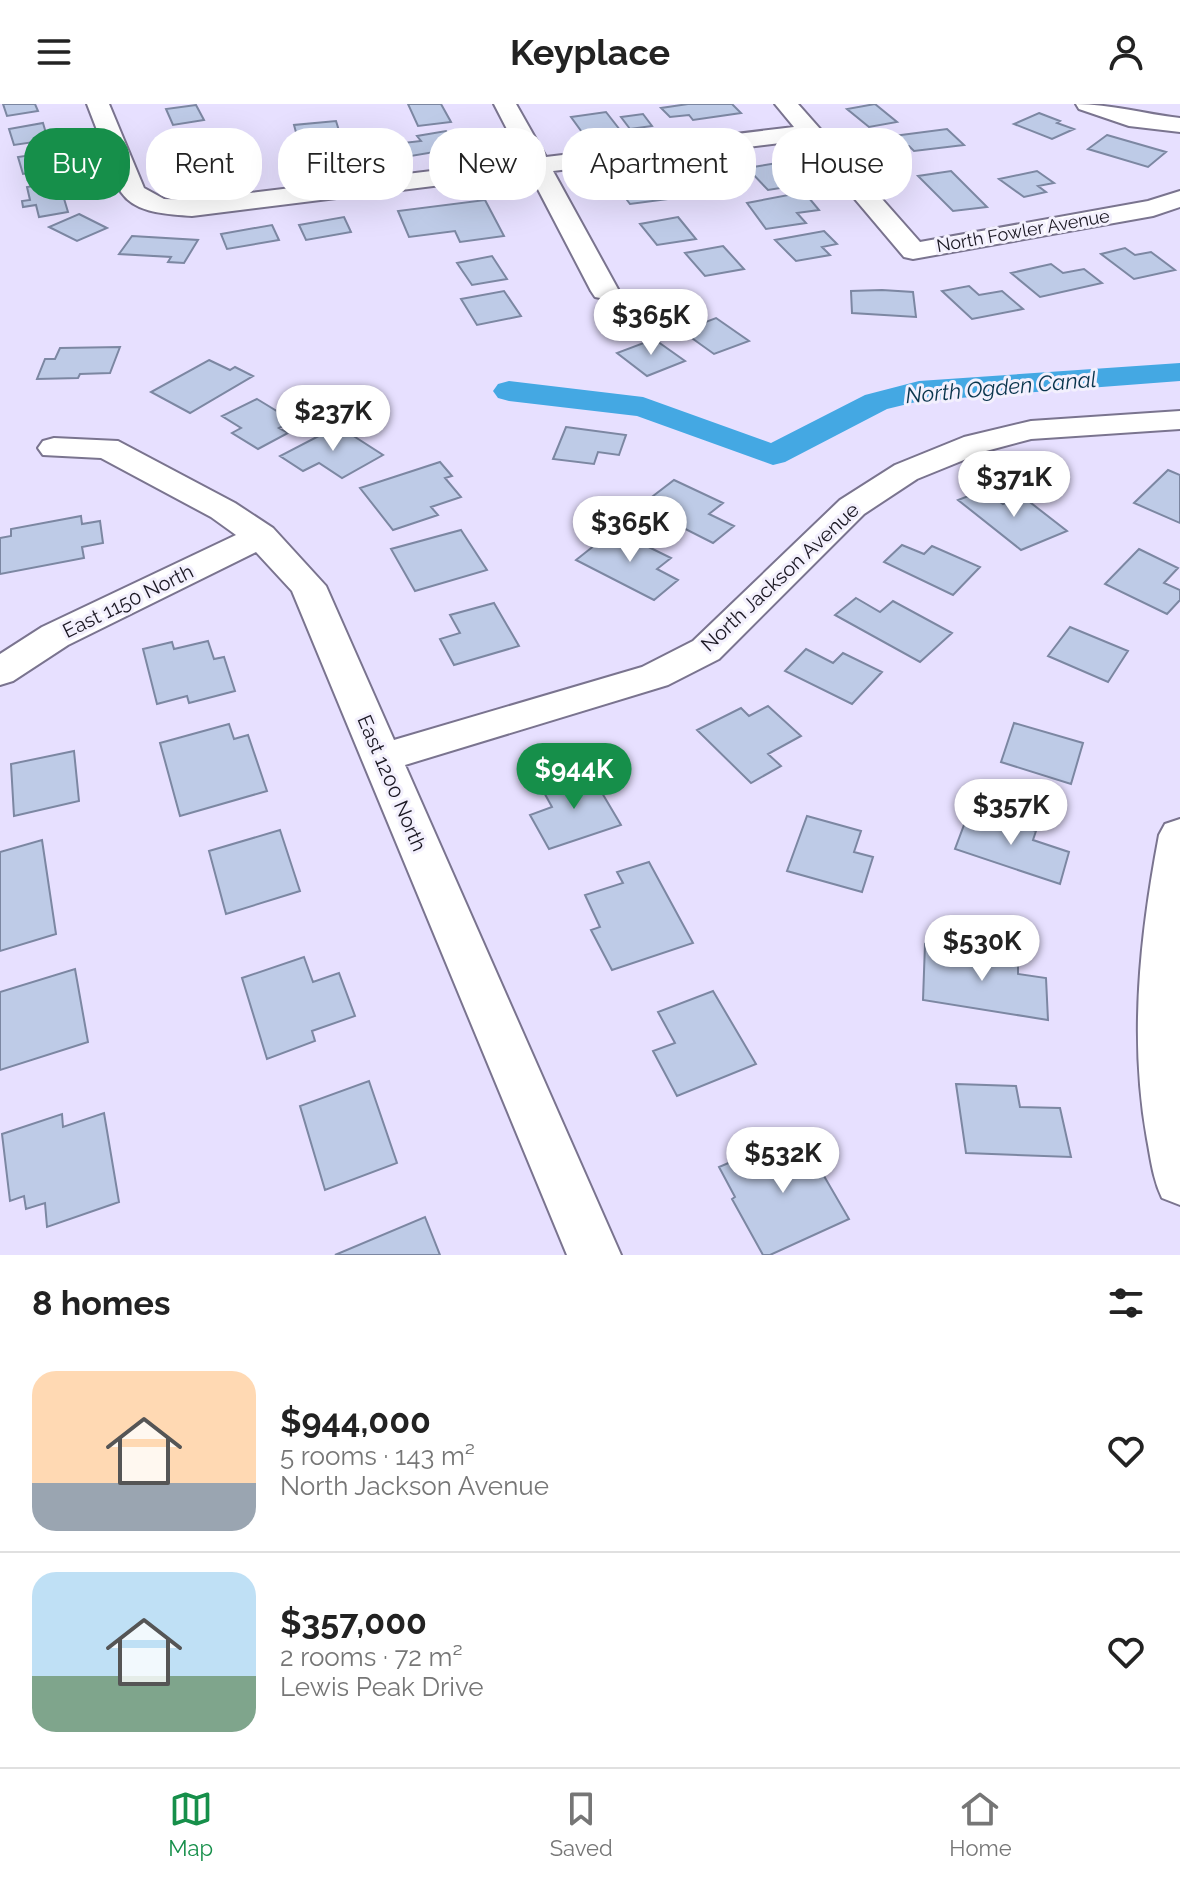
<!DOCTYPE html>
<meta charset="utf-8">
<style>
:root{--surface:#fff;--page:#f6f6f6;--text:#222;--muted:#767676;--line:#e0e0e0;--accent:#168f4a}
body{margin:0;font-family:Raleway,sans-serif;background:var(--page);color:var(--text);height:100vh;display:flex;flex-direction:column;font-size:30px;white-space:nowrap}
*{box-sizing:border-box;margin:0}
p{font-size:26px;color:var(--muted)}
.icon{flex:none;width:44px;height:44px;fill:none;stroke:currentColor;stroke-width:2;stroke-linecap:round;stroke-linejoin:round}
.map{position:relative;height:1151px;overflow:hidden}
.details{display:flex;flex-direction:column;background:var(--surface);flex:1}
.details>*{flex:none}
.banner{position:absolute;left:24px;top:24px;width:1132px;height:72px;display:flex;gap:16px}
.price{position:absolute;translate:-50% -68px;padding:0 18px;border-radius:28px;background:#fff;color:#222;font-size:26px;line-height:52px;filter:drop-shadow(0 2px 4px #0008)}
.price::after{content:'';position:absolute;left:50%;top:48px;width:24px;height:18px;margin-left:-12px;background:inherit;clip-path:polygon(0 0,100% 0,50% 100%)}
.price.active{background:var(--accent);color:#fff}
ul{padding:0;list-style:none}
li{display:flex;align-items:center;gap:24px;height:200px;padding:0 32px}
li+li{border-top:2px solid var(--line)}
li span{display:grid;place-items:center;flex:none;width:224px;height:160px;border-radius:24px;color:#555}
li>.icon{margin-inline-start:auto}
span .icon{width:96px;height:96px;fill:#fffc;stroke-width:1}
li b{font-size:34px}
h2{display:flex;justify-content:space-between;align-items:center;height:96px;padding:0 32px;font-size:34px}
.tag{padding:0 28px;border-radius:32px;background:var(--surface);box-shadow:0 8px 32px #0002;font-size:28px;line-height:72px}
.tag.active{background:var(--accent);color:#fff}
header{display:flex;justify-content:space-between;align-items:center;height:104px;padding:0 32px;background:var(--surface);font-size:36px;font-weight:700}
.dock{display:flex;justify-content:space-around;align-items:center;height:112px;border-top:2px solid var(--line);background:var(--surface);font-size:22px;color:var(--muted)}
.dock a{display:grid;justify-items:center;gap:4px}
.dock .active{color:var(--accent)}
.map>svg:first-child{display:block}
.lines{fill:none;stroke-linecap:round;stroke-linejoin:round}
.canal{fill:#44a8e3;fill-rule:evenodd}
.building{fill:#becbe7;stroke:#7c87a2;stroke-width:2}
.minor-casing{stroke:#7a748f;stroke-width:4}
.minor{fill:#fff;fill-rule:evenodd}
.labels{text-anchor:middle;stroke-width:6;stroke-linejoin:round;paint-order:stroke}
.far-street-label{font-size:18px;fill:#1a1722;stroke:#f3f0fd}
.street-label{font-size:20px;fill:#1a1722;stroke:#f3f0fd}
.water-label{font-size:22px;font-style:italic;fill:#09354d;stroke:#f3f0fd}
</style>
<header><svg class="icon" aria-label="menu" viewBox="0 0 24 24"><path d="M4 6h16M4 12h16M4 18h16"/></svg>Keyplace<svg class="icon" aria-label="person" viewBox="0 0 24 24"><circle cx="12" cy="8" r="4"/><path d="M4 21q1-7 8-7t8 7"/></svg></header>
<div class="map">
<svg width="1180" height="1151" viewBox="0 0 1180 1151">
<rect width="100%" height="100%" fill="#e7e0ff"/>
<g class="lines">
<path class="canal" d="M1180,259V277L920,297L887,305L785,358L773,361L637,312L509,297L498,294L493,287L498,280L509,277L643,293L771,339L865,291L919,277Z"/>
</g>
<path class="building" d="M3,0H35L38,7L7,12Z
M408,0H441L451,18L418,22Z
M688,0H732L741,9L693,16L689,11L670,13L661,4Z
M875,0L897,18L869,23L847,5Z
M196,1L204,16L173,21L166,5Z
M606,8L620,26L584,31L571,13Z
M1039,9L1060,17L1057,19L1074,25L1052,35L1014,20Z
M643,10L652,22L630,25L621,13Z
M336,17L340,30L330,31L335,45L344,44L348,58L305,62L294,21Z
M43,19L48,36L14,41L9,25Z
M947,25L964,41L914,47L909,42L889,45L878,34Z
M210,26L219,44L186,50L176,31Z
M446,27L458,44L411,52L403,39L421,37L417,32Z
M1107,31L1166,48L1148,63L1088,45Z
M51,48L56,65L23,70L18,53Z
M232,57L236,71L197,76L194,62Z
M777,59L799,81L768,86L747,64Z
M951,67L987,103L953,107L918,72Z
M1037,67L1054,79L1038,82L1046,88L1024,93L999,75Z
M688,71L697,83L673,86L665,73Z
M652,75L668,95L630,100L615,80Z
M59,78L68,108L39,113L36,101L23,103L22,97L30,96L27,83Z
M804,88L819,106L797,109L806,119L766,125L747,99Z
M485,96L504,132L460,138L455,127L409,133L398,107Z
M79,110L107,124L77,137L49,123Z
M344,113L351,128L306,136L299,121Z
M678,113L696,135L657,141L640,120Z
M272,121L279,136L227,145L221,130Z
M824,127L837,140L822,143L830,151L796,157L775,136Z
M132,132L198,136L184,159L168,158L171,153L119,150Z
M723,142L744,165L705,172L685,149Z
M1125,144L1135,151L1151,148L1175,166L1134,175L1101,150Z
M492,152L507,175L472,181L457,159Z
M1051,160L1063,169L1084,165L1102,179L1040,193L1011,169Z
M969,182L979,191L1002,187L1023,205L972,215L942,187Z
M882,186L913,188L916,213L852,209L851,187Z
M504,187L521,212L477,221L461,195Z
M716,214L749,237L714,250L682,227Z
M654,235L685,257L647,272L617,249Z
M120,243L110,269L80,270L78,274L37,275L45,255H55L60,244Z
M209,256L230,266L235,263L253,272L190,309L151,288Z
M257,295L293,317L279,324L288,329L258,345L232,329L241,324L222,312Z
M338,322L383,351L342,374L319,359L303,367L280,352Z
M566,323L626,331L619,351L598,348L594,360L553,355Z
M440,358L452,372L445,374L461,393L431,403L438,411L393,426L360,384Z
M1168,366L1180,371V419L1134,399Z
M674,376L723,399L709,410L734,422L713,439L640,402Z
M984,386L1003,400L1022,392L1067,427L1021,446L958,396Z
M81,412L82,420L100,417L103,439L82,443L84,454L0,470V434L11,432V425Z
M461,426L487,466L415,487L391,445Z
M614,426L671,454L657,465L678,476L654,496L576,456Z
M902,441L924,450L932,442L980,463L953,491L884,458Z
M1139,445L1178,464L1164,479L1180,486V496L1167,510L1105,480Z
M856,494L880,508L893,497L952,529L920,558L835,511Z
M494,499L519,542L454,561L440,535L460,529L450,511Z
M1070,523L1128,547L1108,578L1048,552Z
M208,537L214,555L224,553L235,587L189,599L187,592L157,600L143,545L172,538L174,545Z
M806,545L833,559L843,549L882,568L852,600L785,567Z
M768,602L801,632L768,650L781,662L751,679L697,626L741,604L749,612Z
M1014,619L1083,639L1071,680L1001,658Z
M229,620L234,635L248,631L267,687L180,712L160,639Z
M74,647L79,697L14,712L11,660Z
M589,667L621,721L549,745L530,711L552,703L541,683Z
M970,705L1036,727L1033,736L1069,748L1060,780L955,745Z
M807,712L861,727L854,748L873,753L862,788L787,767Z
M280,726L300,787L226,810L209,747Z
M42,736L56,830L0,847V748Z
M649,758L693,839L612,866L591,826L600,823L585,791L623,779L617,768Z
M925,840L1018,855V870L1046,874L1048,916L923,896Z
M304,853L313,878L339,869L355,912L312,927L315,937L267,955L242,874Z
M75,865L88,938L0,966V888Z
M713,887L756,960L677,992L653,947L675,939L658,908Z
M369,977L397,1059L325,1086L300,1002Z
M956,980L1016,982L1020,1003L1060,1004L1071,1053L966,1049Z
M104,1009L119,1098L47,1123L45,1099L26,1105L24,1092L10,1097L2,1030L62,1010L63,1023Z
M799,1029L849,1115L770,1151H763L732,1095L735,1093L719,1063Z
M425,1113L440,1151H335Z"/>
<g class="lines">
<g class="minor-casing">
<path id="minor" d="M87,0H109L144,84L164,95L192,96L523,56L494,0H516L546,53L794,23L775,0H798L920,138L1148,97L1180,87V103L1153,112L913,155L904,153L805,36L553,67L619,187L615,193L605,195L595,193L591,187L530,70L192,112C168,110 136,110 121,88Z
M1076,0C1111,0 1144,10 1180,14V28L1129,22L1079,5Z
M1180,307V325L1031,335L986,347L917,375L864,410L719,555L668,581L405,661L621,1151H567L292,487L256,448L68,541L13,577L0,581V550L42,523L236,431L211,413L101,354L43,351L38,344L43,337L54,334L118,337L235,399L273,424L326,482L394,636L642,563L693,537L840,396L895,361L964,333L1031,317Z
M1180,715V1101L1162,1094C1153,1075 1151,1056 1147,1035C1129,934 1140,831 1159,731L1165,720Z"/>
</g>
<use href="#minor" class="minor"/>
</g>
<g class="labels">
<g class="far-street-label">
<text transform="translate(1023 127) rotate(-10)" y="6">North Fowler Avenue</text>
</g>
<g class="street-label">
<text transform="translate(780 473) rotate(-43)" y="7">North Jackson Avenue</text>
<text transform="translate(128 497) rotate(-26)" y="7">East 1150 North</text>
<text transform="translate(392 679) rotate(67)" y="7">East 1200 North</text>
</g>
<g class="water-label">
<text transform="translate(1001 283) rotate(-5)" y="8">North Ogden Canal</text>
</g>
</g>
</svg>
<b class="price" style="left:651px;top:253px">$365K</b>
<b class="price" style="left:333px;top:349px">$237K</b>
<b class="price" style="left:1014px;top:415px">$371K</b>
<b class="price" style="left:630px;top:460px">$365K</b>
<b class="price active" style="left:574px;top:707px">$944K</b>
<b class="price" style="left:1011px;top:743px">$357K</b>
<b class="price" style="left:982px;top:879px">$530K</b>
<b class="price" style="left:783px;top:1091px">$532K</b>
<div class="banner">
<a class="tag active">Buy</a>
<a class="tag">Rent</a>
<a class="tag">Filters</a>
<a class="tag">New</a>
<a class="tag">Apartment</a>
<a class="tag">House</a>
</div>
</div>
<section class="details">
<h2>8 homes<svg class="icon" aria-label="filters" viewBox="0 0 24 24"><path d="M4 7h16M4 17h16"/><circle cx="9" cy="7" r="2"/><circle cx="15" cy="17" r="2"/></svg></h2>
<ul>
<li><span style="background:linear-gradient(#ffd9b3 70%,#9aa5b1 0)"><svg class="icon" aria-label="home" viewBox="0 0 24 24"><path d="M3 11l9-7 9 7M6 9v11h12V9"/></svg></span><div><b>$944,000</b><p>5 rooms · 143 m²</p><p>North Jackson Avenue</p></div><svg class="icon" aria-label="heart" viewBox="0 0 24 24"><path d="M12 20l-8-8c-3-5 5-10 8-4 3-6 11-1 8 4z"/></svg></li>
<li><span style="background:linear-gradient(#bfe0f5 65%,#7fa58c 0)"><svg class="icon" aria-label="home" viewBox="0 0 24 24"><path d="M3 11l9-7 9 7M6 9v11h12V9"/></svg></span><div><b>$357,000</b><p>2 rooms · 72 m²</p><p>Lewis Peak Drive</p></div><svg class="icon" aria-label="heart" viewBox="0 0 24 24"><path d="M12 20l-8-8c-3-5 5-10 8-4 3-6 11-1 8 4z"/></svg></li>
</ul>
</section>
<nav class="dock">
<a class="active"><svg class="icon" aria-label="map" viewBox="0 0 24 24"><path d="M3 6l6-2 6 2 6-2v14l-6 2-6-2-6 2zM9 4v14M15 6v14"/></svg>Map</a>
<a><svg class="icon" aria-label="saved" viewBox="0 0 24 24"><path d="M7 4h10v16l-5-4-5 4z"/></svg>Saved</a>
<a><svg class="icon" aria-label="home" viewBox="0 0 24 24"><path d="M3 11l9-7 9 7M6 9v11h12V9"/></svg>Home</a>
</nav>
